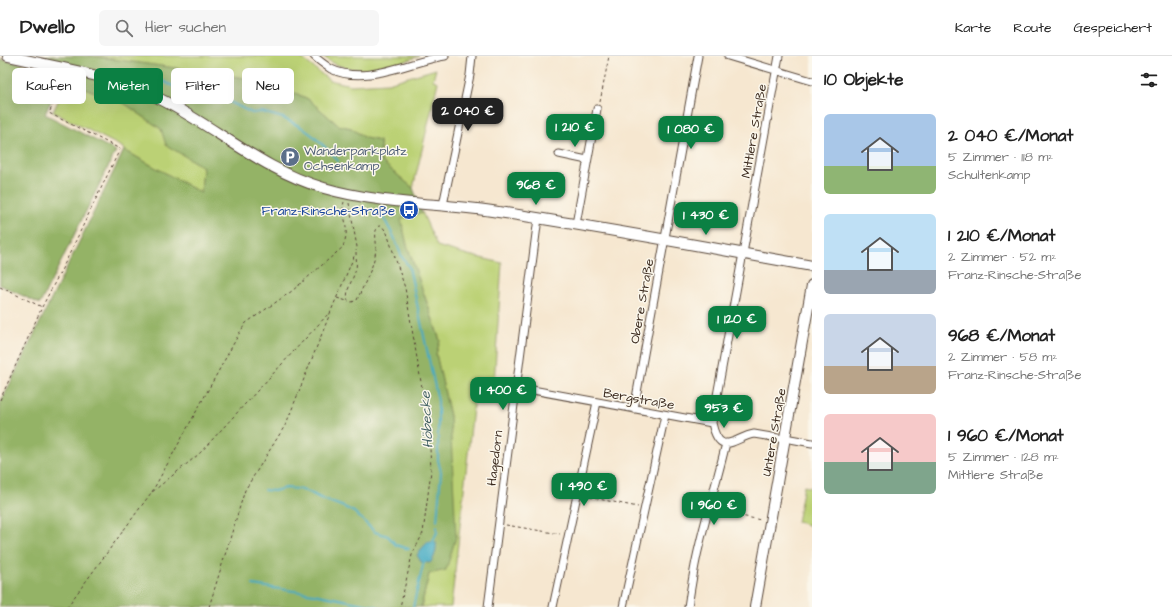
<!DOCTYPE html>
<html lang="de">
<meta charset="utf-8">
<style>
:root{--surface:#fff;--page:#f6f6f6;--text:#222;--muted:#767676;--line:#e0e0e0;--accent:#0b8043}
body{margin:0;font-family:"Architects Daughter",sans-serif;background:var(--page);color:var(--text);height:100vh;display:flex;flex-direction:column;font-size:15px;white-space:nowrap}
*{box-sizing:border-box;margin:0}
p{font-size:13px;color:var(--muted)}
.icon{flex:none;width:22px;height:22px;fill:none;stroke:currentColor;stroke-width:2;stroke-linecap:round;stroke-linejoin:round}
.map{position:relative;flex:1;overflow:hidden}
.drawer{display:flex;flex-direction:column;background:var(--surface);width:360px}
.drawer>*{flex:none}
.hud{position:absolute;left:12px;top:12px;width:380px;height:36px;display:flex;gap:8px}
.price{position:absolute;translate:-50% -34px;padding:0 9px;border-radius:8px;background:var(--accent);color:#fff;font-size:13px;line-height:26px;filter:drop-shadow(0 1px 2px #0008)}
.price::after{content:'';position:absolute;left:50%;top:24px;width:12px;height:9px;margin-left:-6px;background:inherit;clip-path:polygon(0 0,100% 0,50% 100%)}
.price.selected{background:#222;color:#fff}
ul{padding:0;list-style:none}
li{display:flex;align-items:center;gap:12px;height:100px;padding:0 12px}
li span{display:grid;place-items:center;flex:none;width:112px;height:80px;border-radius:6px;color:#555}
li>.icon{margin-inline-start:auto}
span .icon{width:48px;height:48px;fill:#fffc;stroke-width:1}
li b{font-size:17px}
h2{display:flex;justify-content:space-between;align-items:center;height:48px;padding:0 12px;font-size:17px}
.chip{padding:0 14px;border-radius:6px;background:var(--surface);box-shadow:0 4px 16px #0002;font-size:14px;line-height:36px}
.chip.selected{background:var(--accent);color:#fff}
header{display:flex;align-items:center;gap:24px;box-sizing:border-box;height:56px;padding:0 20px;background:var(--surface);border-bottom:1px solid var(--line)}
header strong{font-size:19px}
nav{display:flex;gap:22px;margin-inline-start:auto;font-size:14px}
.search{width:280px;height:36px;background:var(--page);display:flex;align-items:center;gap:10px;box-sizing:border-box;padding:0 14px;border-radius:6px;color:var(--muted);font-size:15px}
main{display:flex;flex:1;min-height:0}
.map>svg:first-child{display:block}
.green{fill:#bbd175;stroke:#7b7e4a}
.forest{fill:#94b366;stroke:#686e42}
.water{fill:#43aac3;stroke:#3f6a70}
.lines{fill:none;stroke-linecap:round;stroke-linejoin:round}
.stream{stroke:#43aac3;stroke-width:2}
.street-casing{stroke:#574639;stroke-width:9}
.secondary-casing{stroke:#574639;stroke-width:12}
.path{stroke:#574639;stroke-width:1;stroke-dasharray:3 3;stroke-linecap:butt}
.street{stroke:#fff;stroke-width:7}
.secondary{stroke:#fff;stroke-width:10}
.labels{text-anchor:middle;stroke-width:3;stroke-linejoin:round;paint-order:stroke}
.street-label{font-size:13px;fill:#3b2a1e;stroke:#fbf7ec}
.service-label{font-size:13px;fill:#4e5e75;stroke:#fbf7ec;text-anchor:start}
.transit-label{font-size:13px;fill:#164399;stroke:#fbf7ec;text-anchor:end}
.water-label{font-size:14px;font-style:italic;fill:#3e5d60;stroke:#fbf7ec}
</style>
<header>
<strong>Dwello</strong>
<div class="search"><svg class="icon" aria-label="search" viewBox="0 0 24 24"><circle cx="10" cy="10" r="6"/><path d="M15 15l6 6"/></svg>Hier suchen</div>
<nav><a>Karte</a><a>Route</a><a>Gespeichert</a></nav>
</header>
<main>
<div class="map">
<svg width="812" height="551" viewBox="0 0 812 551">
<rect width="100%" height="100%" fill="#fbf7ec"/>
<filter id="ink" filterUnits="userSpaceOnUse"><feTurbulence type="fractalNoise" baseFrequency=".025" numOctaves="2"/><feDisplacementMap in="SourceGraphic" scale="8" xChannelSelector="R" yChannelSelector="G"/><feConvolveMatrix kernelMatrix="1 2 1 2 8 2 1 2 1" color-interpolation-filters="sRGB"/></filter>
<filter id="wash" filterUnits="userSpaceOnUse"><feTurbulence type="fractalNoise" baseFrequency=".012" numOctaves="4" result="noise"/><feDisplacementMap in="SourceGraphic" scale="16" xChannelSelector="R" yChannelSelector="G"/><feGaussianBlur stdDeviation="0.9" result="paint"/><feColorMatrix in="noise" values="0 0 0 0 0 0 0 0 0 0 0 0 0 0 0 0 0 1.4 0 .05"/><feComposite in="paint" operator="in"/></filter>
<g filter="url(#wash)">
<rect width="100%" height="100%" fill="#f6e7d0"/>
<path class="green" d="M88,0H299L329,24L351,29L388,27L436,13L433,24L438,26L413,132L381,105L380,85L365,82L351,72L338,69L308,43L256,19L245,22Z
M323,0H419C408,4 397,9 386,11C365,15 339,15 323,0Z
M70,19L84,21L82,31L124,47L161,73L167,89L203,111L201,137L124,94L122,91L53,56Z
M422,156L437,190L468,199L502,207L494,328L476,325L451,551H421L429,518L450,360L436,298L440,284L407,189L400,162Z
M804,430L812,432V470L797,466Z"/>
<path class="forest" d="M46,0H91L245,22L256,19L308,43L338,69L351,72L365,82L380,85L381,105L413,132L422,156L401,163L407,189L440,285L436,298L450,360L456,481L446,514L429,518L421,551H0V348L124,94L201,137L203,111L166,89L161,73L124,47L82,31L85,14L45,3Z
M0,3L64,17L45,58L116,95L40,248L0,229Z"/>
<path class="water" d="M428,486H436C437,493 435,502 430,507L421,506L417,499L422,492Z"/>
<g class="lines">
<path class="stream" d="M144,18L152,20L175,31L192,37L201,40H213L224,43L252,57L262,56L283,62L301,71L312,79L326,92L338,105
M381,157L394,181L402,201L409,211L438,345V404L441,416L437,465
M264,434L274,435L285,432L298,433L309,436L320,442L344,451L354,456L375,476L388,480L396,489L409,493
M432,488L437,476V471
M253,529L314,538L379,551
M413,551L424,505"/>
</g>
</g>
<g filter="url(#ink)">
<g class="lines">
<g class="street-casing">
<path id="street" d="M314,0C319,5 325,9 331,13C366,30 410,5 445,0
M728,0L812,25
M559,98L587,104
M443,149L470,19L472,0
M576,168L597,53
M500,328L712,367C720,403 735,381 754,378L784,383
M634,353L698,0
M712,367L779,0
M785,382L812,387
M488,551L538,162
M553,551L597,346
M623,551L665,359
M688,551C691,531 694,511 699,491C707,456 718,422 726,387"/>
</g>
<g class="secondary-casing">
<path id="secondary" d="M8,0C59,12 114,19 162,44C217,72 264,115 324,132C379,148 436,147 492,155C565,166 639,179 712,192C745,198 779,204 812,210
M755,551L812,229"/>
</g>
<path class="path" d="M600,46L609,0
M349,147L357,191L356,195
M356,196C356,202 357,207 356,213C353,224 345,234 348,245L352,246L357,244C364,228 374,211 376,193C377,186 374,178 377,171L379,170H382L387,177L405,232L428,367L430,392L431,415L423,477L412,499L400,551
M0,231L42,251
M337,242L347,245
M0,344L42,251L66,205L120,93L49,57L66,22
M152,436L240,276L246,267L292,235L343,191C345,185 347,178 346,172C346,163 341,154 344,146
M584,440L638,451
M715,455L761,464
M506,469L560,478
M67,551L151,437L199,398L329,257
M209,551L245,434L286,368L331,255L355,198"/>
<use href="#street" class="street"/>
<use href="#secondary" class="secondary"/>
</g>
</g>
<defs>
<g id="parking-disc" transform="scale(1)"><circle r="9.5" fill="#5c6f8a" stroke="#fbf7ec"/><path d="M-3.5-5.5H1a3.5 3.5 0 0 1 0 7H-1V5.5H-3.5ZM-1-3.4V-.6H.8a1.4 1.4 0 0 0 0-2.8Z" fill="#fff"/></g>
<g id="bus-disc" transform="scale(1)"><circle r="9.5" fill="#1a4fb4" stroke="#fbf7ec"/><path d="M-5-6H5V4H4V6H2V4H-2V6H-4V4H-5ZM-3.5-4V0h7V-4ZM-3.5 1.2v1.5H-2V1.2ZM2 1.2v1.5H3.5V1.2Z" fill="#fff"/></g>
</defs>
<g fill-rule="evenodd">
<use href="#parking-disc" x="290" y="101"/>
<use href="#bus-disc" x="409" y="154"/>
</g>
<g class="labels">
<g class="street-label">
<text transform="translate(753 75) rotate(-80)" y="5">Mittlere Straße</text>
<text transform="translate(641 245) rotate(-80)" y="5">Obere Straße</text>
<text transform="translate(639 342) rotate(10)" y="5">Bergstraße</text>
<text transform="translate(773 376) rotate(-80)" y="5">Untere Straße</text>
<text transform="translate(494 402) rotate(-83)" y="5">Hagedorn</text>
</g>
<g class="service-label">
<text x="304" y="99">Wanderparkplatz<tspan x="304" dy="15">Ochsenkamp</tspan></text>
</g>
<g class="transit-label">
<text x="395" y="159">Franz-Rinsche-Straße</text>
</g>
<g class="water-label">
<text transform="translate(426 364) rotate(-93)" y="5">Höbecke</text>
</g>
</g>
</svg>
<b class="price selected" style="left:468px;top:76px">2 040 €</b>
<b class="price" style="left:575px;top:92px">1 210 €</b>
<b class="price" style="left:691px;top:94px">1 080 €</b>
<b class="price" style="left:536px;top:150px">968 €</b>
<b class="price" style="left:706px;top:180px">1 430 €</b>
<b class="price" style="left:737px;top:284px">1 120 €</b>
<b class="price" style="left:503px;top:355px">1 400 €</b>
<b class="price" style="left:724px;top:373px">953 €</b>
<b class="price" style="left:584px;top:451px">1 490 €</b>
<b class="price" style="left:714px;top:470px">1 960 €</b>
<div class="hud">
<a class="chip">Kaufen</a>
<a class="chip selected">Mieten</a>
<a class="chip">Filter</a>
<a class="chip">Neu</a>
</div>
</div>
<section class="drawer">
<h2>10 Objekte<svg class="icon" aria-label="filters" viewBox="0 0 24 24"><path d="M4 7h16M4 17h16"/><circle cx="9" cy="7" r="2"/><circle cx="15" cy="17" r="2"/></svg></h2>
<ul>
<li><span style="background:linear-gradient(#a9c7e8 65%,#8fb573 0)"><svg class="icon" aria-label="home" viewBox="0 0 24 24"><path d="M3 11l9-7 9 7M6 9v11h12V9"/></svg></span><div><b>2 040 €/Monat</b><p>5 Zimmer · 118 m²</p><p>Schultenkamp</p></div></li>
<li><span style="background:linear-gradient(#bfe0f5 70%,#9aa5b1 0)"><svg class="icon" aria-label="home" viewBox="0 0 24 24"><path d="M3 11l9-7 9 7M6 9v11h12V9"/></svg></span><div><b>1 210 €/Monat</b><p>2 Zimmer · 52 m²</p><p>Franz-Rinsche-Straße</p></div></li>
<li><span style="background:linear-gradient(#c9d6e8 65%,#b9a48a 0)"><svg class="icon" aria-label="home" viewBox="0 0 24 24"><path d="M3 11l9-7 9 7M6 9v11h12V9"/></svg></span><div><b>968 €/Monat</b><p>2 Zimmer · 58 m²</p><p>Franz-Rinsche-Straße</p></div></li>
<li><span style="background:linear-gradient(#f6c9c9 60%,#7fa58c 0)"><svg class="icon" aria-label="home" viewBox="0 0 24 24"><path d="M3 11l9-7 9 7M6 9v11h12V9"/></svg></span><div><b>1 960 €/Monat</b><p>5 Zimmer · 128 m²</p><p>Mittlere Straße</p></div></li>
</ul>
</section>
</main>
